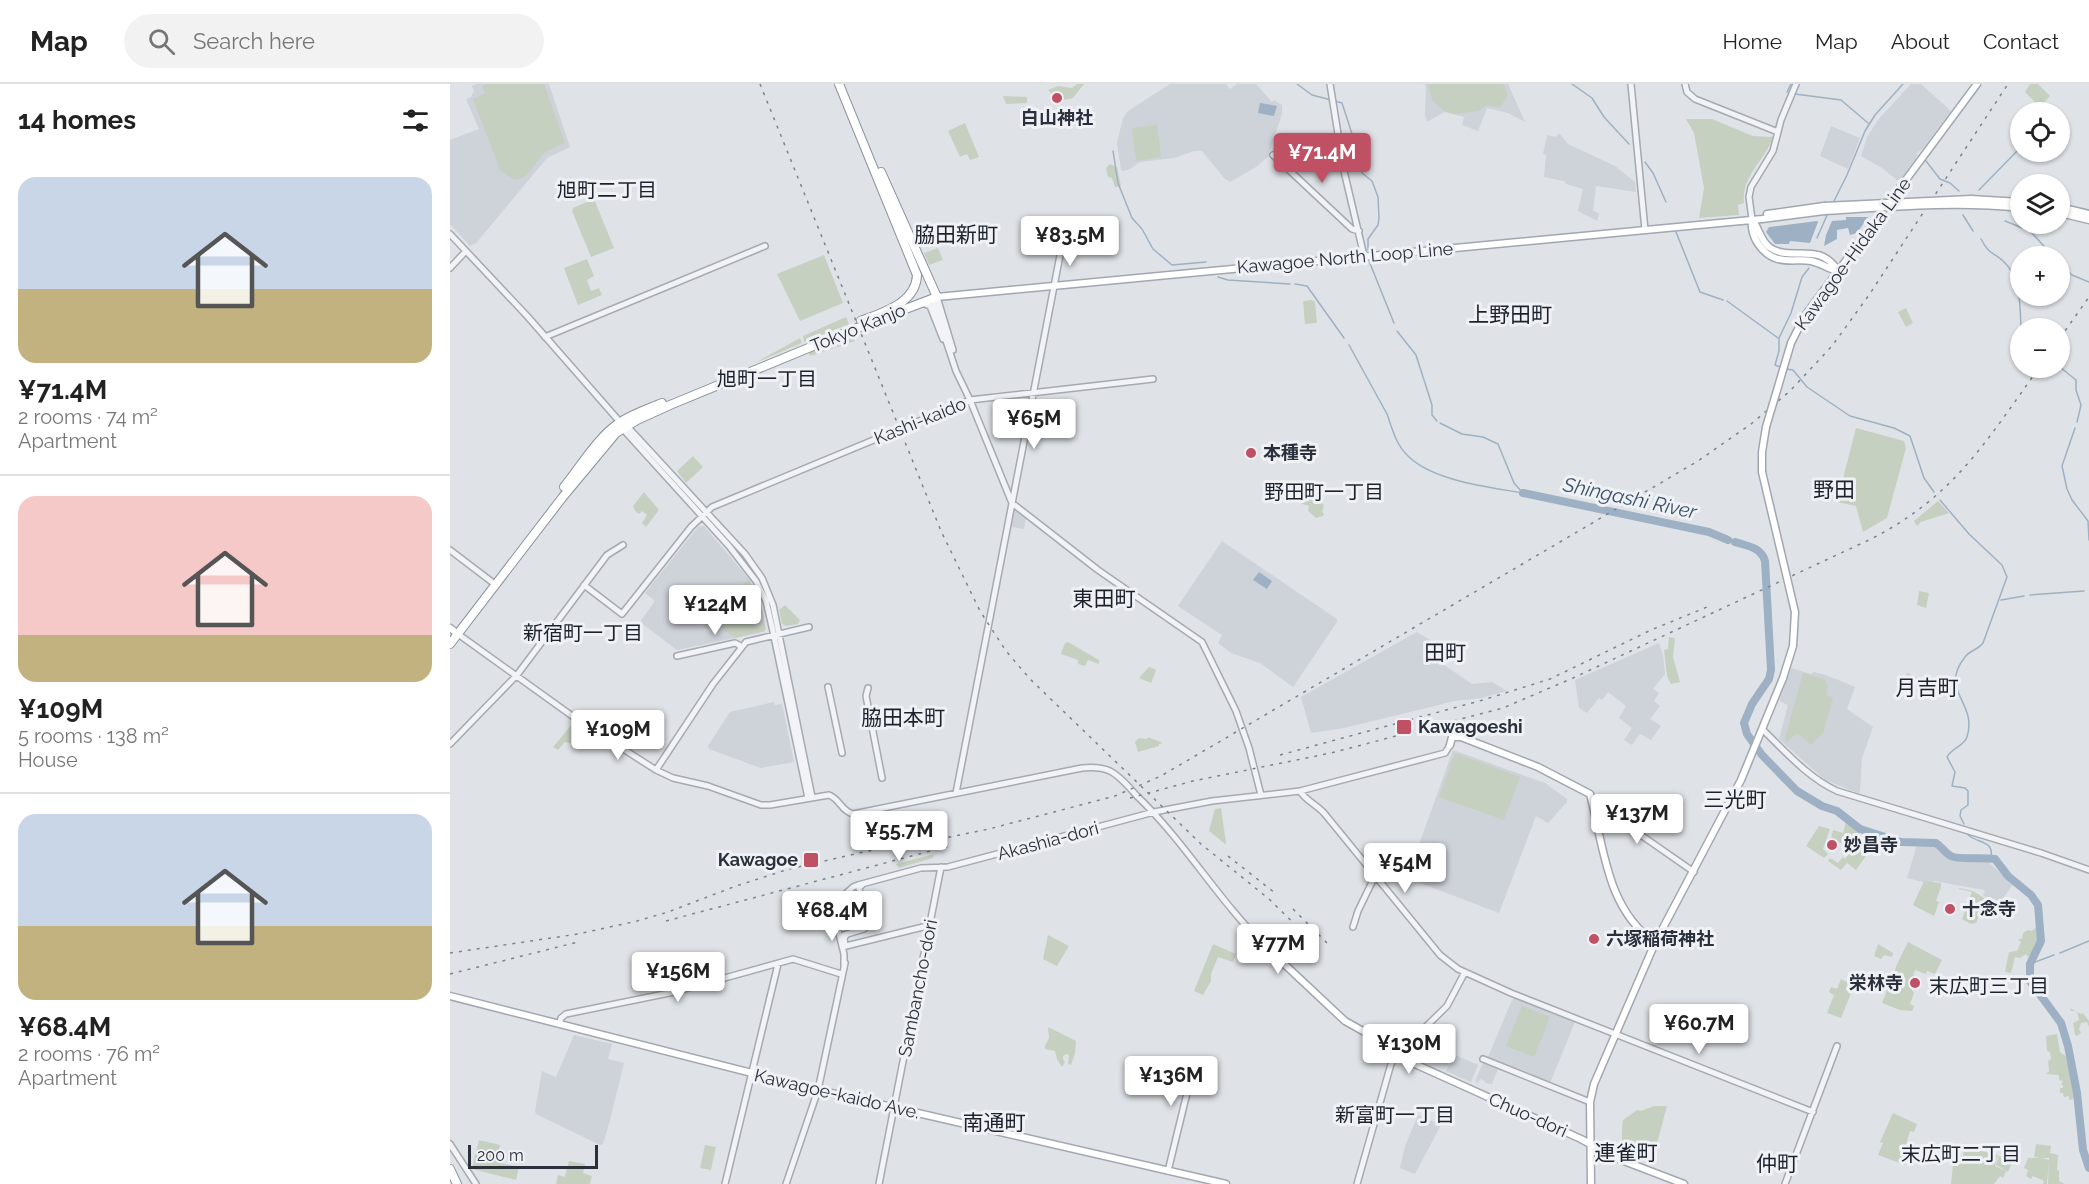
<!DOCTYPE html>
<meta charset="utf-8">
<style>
:root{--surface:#fff;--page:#f2f2f2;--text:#222;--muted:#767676;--line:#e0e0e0;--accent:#c05064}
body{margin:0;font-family:Raleway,"Noto Sans JP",sans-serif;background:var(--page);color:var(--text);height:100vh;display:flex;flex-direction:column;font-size:22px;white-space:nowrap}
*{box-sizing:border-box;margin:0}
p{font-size:20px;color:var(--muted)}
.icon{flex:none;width:33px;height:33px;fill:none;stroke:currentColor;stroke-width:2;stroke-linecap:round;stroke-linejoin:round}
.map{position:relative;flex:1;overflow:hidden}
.sheet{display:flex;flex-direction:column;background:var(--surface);width:450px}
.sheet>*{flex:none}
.buttons{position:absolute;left:1560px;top:18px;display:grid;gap:12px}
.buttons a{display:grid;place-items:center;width:60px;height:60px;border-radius:50%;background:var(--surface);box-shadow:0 2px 4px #0004;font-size:30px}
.scale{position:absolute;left:18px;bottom:15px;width:130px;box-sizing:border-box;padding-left:6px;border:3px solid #2a313d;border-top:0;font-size:16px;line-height:21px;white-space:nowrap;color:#2a313d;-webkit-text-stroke:4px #eff1f5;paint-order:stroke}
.price{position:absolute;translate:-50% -51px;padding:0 14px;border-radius:6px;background:#fff;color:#222;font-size:20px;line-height:39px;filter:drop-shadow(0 2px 3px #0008)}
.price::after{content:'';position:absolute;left:50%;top:36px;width:18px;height:14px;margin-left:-9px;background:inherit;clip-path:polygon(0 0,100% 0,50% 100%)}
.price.active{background:var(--accent);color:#fff}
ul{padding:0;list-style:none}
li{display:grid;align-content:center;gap:12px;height:318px;padding:0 18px}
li+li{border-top:2px solid var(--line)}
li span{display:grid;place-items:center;height:186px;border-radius:18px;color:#555}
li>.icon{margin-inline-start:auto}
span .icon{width:108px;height:108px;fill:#fffc;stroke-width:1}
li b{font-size:26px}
h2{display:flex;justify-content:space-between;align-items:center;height:72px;padding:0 18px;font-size:26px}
header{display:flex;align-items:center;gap:36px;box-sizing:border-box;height:84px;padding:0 30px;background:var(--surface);border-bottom:2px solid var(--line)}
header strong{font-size:28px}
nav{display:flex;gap:33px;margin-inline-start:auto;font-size:21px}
.search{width:420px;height:54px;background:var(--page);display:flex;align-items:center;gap:15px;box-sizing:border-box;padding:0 21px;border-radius:33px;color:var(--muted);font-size:22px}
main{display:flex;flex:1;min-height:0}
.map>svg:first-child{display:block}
.built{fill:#ced2d9}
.green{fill:#c6d0c1}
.water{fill:#9eb1c4}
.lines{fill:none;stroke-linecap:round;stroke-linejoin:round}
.stream{stroke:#9eb1c4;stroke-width:1.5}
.river{stroke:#9eb1c4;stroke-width:8}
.minor-casing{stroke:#a5aab1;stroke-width:8}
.major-casing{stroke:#a0a7b2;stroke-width:9}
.highway-casing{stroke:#88919c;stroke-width:10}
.minor{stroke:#f2f3f6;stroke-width:5}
.major{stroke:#fff;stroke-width:6}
.highway{stroke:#fff;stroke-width:8}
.rail{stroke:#7b838f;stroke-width:1.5;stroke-dasharray:3 6;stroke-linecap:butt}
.major-bridge-casing{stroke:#a0a7b2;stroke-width:9;stroke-linecap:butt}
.highway-bridge-casing{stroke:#88919c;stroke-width:10;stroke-linecap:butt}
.major-bridge{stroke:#fff;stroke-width:6}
.highway-bridge{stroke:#fff;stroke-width:8}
.poi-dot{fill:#c05064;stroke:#eff1f5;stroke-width:2}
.labels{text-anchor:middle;stroke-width:6;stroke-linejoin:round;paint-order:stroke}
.poi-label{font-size:18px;font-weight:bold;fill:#2a313d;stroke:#eff1f5;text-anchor:start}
.street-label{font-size:18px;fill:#2a313d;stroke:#eff1f5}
.neighbourhood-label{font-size:20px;fill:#1c222d;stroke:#eff1f5}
.water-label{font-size:20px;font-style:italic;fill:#38516c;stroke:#eff1f5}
.quarter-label{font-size:21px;fill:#1c222d;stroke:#eff1f5}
</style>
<header>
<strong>Map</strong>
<div class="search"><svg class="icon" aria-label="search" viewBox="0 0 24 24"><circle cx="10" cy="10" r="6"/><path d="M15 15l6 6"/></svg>Search here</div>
<nav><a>Home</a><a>Map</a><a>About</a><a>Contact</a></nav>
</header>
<main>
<section class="sheet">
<h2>14 homes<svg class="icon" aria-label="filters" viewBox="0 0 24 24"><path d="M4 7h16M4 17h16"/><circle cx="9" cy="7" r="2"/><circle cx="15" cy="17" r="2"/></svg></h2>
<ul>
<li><span style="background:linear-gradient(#c9d6e8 60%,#c2b280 0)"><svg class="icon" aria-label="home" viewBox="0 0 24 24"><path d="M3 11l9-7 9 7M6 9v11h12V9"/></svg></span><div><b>¥71.4M</b><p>2 rooms · 74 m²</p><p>Apartment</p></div></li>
<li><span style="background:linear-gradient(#f6c9c9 75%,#c2b280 0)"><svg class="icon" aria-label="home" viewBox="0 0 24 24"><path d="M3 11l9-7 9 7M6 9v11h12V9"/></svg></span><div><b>¥109M</b><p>5 rooms · 138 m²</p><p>House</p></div></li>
<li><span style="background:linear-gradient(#c9d6e8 60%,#c2b280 0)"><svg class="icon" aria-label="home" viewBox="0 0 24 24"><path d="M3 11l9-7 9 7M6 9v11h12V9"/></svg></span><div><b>¥68.4M</b><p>2 rooms · 76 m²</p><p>Apartment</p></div></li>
</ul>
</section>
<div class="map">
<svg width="1639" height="1100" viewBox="0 0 1639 1100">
<rect width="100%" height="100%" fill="#dfe3e7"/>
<path class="built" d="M27,0H99L120,63L97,74L27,158L20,162L0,140V56L29,45L16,15L21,13L24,7L22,2Z
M720,0H776L780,5L787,0H806L822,18L824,16L832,21V30L818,73L806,83L780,98L774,94L752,67H744L724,74L690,78L680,85L673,87L671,86L667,59L673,34L678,27Z
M973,0H1058L1075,38L1058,29L1037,24L1028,47L1012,41L1014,33L994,28L977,38L975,31L976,1Z
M1461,0H1471L1501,27L1474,63L1466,70L1468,71L1450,96H1447L1432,84L1411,72L1417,53L1428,36Z
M1381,42L1410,54L1398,85L1370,72Z
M1109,49L1118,60L1165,82L1185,98L1186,108L1146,102L1143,127L1149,129L1147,137L1128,127L1133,105L1116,100L1114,97L1094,93L1096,71L1093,70L1097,51L1106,53Z
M567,427L576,433L574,445L561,443L564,428Z
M254,442L299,495L311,521L316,545L313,548L227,566L190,538L205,517L195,509L248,443Z
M772,457L887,535V538L843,603L810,579L781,569L768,559L772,551L728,522Z
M967,548L991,563L984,574L1022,600L1042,598L1057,607L1031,614L1005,617L894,644L861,649L851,613Z
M1209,559L1213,571L1215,590L1203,605L1209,609L1204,617L1210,622L1200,635L1211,642L1201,656L1190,650L1182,661L1174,656L1182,644L1169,634L1176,622L1158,608L1152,616L1149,614L1137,629L1129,624L1125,596Z
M1341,584L1361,590L1364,588L1376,591L1405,603L1397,625L1423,643L1412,674L1410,708L1408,709L1375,696L1329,655L1338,621L1329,617Z
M324,618L325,621L332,620L344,678L311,684L259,665L258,662L280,628Z
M1003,666L1095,699L1117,715V718L1098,739L1086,732L1049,829L957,794Z
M1478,760L1488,763L1499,773L1507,776L1521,775L1538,778L1563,800L1547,823L1533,811L1535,807L1534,806L1484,797L1483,799L1473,798L1457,794L1467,761Z
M1065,914L1125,938L1100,999L1038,973L1062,916Z
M124,951L162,960L158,975L174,979L159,1040L153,1060L150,1061L86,1030L85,1027L92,987L106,993Z
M1005,971L1028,981L1021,998L996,987Z
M1033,979L1048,985L1042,1000L1035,999V997L1030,995L1028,999L1025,997Z
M968,1031L991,1041L965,1090L950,1084L955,1062Z"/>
<path class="green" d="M36,0H94L115,59L95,68L75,93L67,96L61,94L50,86L23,15L35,9L32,2Z
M627,0H634L623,14L605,18L604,12L598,6L608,2L622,4Z
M978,0H1053L1058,11L1050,24L1037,21L1028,27L1006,30L994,27L982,16Z
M1580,0H1588L1600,12L1590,23L1575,8Z
M553,12L577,13V19L556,20Z
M1236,35H1262L1303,52L1323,53C1315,77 1291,92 1294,119L1288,121L1289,131L1249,134L1254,104L1244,49Z
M515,39L529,73L520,76L517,70L510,73L498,47Z
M707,41L711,73L686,77L682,44Z
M660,80L667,83L671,102L669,103H665L662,94L658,93L656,84Z
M144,115L164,164L141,173L122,127L123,124Z
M488,164L493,176L479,181L474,169Z
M374,171L393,219L350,237L327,190Z
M137,175L144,192L137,196L141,207L149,204L152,211L128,221L114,184Z
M862,216L865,218L867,239L855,240L853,217Z
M1456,224L1463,239L1456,243L1448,228Z
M396,233L399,240L354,258L353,252Z
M403,249L405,257L360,272L358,267Z
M350,254L352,259L305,279Z
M1406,344L1454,357L1456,364L1437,434L1413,448L1406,422L1387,418Z
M243,372L253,383L236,399L227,387Z
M194,408L209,426L196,443L192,439L197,431L192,427L189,430L185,427L183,422Z
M852,408L865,412L874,421L872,428L874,430L873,432L866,434L858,427L859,422L852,420L849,412Z
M1488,417L1499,429L1471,438L1467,442L1464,437Z
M299,495L313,528L315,547L285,554L270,543L260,545L255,543L252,537L253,533L259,530L266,533L280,510Z
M1469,507L1479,509L1476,524L1467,521Z
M335,521L350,536L348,540L336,542L332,540L329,526Z
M1219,553L1225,554L1223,573L1230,598L1221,600L1217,592L1214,566L1218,565Z
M618,558L649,576V580L638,576L635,582L628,580V576L611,570L615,559Z
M699,583L706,586L701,599L689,594Z
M1353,589L1374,595L1378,602L1376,611L1383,614L1373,649L1361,661L1347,649L1337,658L1335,655Z
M1457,589L1468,594L1461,605L1453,602Z
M124,638L136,645L124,660L115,658L108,666L103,663Z
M698,653L713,659L709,660V662L688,668L685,658L689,654L697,655Z
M1005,669L1070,693L1054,736L989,713Z
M771,724L776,759L775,760L759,747L765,725Z
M1396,738L1409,748L1405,759L1418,769L1406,786L1397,779L1391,786L1378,777L1380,774L1388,779L1393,773L1395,775L1403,764L1381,755L1383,746L1393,749Z
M1369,742L1380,745L1373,765L1378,770L1374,774L1356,762Z
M484,770L483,774L449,784L446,780Z
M1474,797L1491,799V803L1486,817L1489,818L1484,832L1463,821Z
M1509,804L1523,807L1536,815L1526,839L1521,840L1512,835L1522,808L1509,805Z
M1586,843L1590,845L1588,861L1578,873L1576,870L1570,874L1565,873L1561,889L1555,888L1559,868L1567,867L1571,858L1568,855H1572L1573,849L1578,846L1582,847Z
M598,851L619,862L607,882L593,875Z
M1458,858L1492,876L1485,890L1477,887L1476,890L1465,886L1460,903L1464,909L1460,920L1464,922L1462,927L1450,926L1432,919L1448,878Z
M763,860L786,870L783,878L768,873L761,890V897L753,911L744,907Z
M1428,860L1443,869L1442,873L1434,871L1431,875L1424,872Z
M188,869L206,875L196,907L181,904Z
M1391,895L1404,902L1391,934L1377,929L1384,911L1379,908L1381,903L1387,905Z
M1072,922L1100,933L1084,973L1056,962Z
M1620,924L1631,930L1633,929L1639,937V943L1637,938L1631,939L1629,945L1631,949L1627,952L1625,951L1623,939L1629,936L1627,927H1621Z
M598,943L626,957L625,969L621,981L618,980L619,971L616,970L613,972V976L615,978L612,983L607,975L605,967L595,965V962L599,954Z
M1607,950L1610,968L1617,973L1620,979L1626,1007L1623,1015L1619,1016V1012L1614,1013L1613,1009H1610V1004H1613V1001H1611L1613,997L1609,996V991L1596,990L1599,987L1598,977L1601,975L1600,968L1597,967L1596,952Z
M1204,1022H1217L1207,1059L1199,1058L1197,1076C1171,1069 1170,1062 1173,1036L1187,1026L1191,1027Z
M1443,1029L1467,1040L1464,1048L1460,1047L1453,1070L1458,1072L1455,1081L1428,1071L1433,1059L1430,1058Z
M29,1056L50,1061L47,1078L69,1083L66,1096L22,1085Z
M1586,1060L1601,1062L1600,1069L1608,1071L1607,1086L1609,1087V1097L1615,1100H1598L1599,1074H1592L1599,1076L1597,1100H1593L1594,1097L1583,1092L1581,1095L1576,1092L1578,1086L1574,1084L1578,1074H1590L1584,1073Z
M255,1061L266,1063L261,1086L250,1084Z
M1515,1063L1548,1071L1545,1082L1556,1087L1553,1094L1550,1092L1544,1100H1501L1504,1071L1513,1072Z
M1549,1072L1569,1074L1566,1081L1562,1079L1558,1088L1546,1081Z
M119,1077L135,1080L133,1089L142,1092L140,1100H106L108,1091L115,1093Z"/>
<path class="water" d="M810,19L827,22L824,32L808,29Z
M1396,133H1418L1407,149L1400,151L1398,144L1387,146V155L1374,162L1376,151L1382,137L1396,136Z
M1367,137L1368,138L1360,159L1340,157L1339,160H1325L1316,148L1319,143Z
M809,488L822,497L817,505L803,496Z
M973,760L985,764L973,795L961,791Z"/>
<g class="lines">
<path class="stream" d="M847,0L862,11L881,16
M1122,0L1142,14L1154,33L1179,60
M1337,8L1341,0
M1345,10L1391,16L1418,39
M885,17L892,19L905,59L912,89L922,97L928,113L929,134L928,141L918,155V166
M663,67L668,99L682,134L692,145L703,165L722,181L756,178
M1476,77L1490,95L1500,99L1509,107
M1195,78L1203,89L1216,118
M1529,106L1570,64
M1383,119L1397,91L1415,47L1425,31L1453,0
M1513,131L1523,147
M1555,137L1580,147L1603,172
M1226,148L1250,208L1273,216
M1367,154L1378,129
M1531,155C1540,173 1546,168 1557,181C1571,198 1570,224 1571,244
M919,177L944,239
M1610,180L1622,191L1639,198
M768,193L778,196L840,200
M845,200L857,202L894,254
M1277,217L1328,254
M947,247L966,271L982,321V331L987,337
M899,261L937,330C942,344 946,361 958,372C983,397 1039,403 1073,409
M1610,283L1626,296V306L1631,321L1627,338
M1333,284L1325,281L1329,267V254L1341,229L1352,193L1359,184
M1337,285L1343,286L1357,303L1400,332L1444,344L1460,352L1474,394L1484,408
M990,339L1012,350L1033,353L1048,360L1064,399L1072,408
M1625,344L1612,382L1617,405L1622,416L1638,437L1639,456
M1490,416L1519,450L1552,481L1557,493L1533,559C1528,566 1520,566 1515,573C1488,607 1528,618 1517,653C1514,662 1502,664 1497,673L1505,688L1502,702L1515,704L1518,707V721L1511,726L1510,732L1514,740
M1580,511L1634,507
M1551,516L1574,512
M1518,751C1529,760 1544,756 1541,774
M1610,869L1639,857
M1580,880L1604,871"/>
<path class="river" d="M1073,409L1259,448L1278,456
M1285,458C1297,462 1311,463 1315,477L1321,586L1319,595L1302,620L1294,639L1297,650L1312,671L1347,707L1372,722L1387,727L1410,745L1451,758L1486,759C1492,763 1495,769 1501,772C1507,776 1534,773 1545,775L1558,792L1581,811L1588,821L1591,857L1580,880V897L1611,939L1618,962L1627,1009L1633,1066L1639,1084"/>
<g class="minor-casing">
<path id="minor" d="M880,0L894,87L914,172
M1181,0L1195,146
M1235,0L1237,8L1245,15L1328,48
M823,71L902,145L909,147
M1302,135L1299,113L1301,103L1323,67L1331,36L1346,0
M0,150L78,233L170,338L172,344L279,462L306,497L316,517L322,543L358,714
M0,184L16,167
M487,213L503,266
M482,214L506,287L520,316L562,419L648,486L752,558L786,627L799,664L811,711
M472,219L480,222L493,255
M95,253L315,162
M176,341L295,470L312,494L323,521L362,713
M0,466L42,498
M134,501L172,530L241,443L262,423L520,316L703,295
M8,550L125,634L206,686L223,694L258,702L311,721H320L379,711C390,715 391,727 403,730L632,684C641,683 651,683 660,687C670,692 679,703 687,712C735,758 768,816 816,863
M227,572L285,559L289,561L291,564
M378,603L392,669
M418,604L416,612L432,694
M1312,645C1335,667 1357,693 1387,707L1591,769L1639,786
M0,660L67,591L157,471L173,461
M206,686L263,600L296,558L359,543
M850,707C855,716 867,721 874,729L990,871L1008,885L1061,909L1363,1028
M506,709L612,161
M1142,717L1244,788
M903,843L908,827L925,792
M394,851L414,845L417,842L409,804L412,801
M395,861L394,854L397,850
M392,863L481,841
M394,882V870L382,822L403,803L408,801L471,784L498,783L704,728L762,717L850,707L995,669L1000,661
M109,940L111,934L116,930L224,908L343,875L391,890
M1033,975L1140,1018
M0,1060L26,1100
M718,1087L738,1005
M275,1100L328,880
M336,1100L368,1006L395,879
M429,1100L491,783
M907,1100L941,980L947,971L997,922L1015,888
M1335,1100L1387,962"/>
</g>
<g class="major-casing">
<path id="major" d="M1610,123L1639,130
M1610,129L1639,136
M1317,130L1374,122
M1302,135C1300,152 1311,170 1328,175C1339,178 1351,175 1361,177C1371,179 1378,185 1388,187
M1302,135C1309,144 1310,156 1319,163C1340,179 1369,156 1388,187
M487,213L1312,135L1374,127
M1341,259L1354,233L1527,0
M1312,388V368L1316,343
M0,544L8,550
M1000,661L1002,653H1011L1088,683L1140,710C1154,763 1156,824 1205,859
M816,863L895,937L927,955L956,976L1131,1055L1166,1074L1234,1100
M0,912L368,1006L776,1100
M1141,1100L1140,1018L1144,1000L1205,859L1291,696L1333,594"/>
</g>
<g class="highway-casing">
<path id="highway" d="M389,0L467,191C466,219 434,228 411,237
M431,88L487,213
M424,237L487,213
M114,403C131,382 147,354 169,339C182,330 198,325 212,319
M0,560L112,414L166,349L187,336L220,321L407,244
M0,1085L7,1100"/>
</g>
<use href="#minor" class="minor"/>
<use href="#major" class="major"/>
<use href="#highway" class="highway"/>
<path class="rail" d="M310,0L491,447L530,527L556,567L580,595L751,760L819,815L870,865
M1610,254L1639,213
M830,671L1033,616L1100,595L1201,546L1262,521
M680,714L743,697L881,669L1053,624L1123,594L1421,455C1505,412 1536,357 1589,284
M778,772L825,809
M843,825L877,859
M216,837L503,761
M0,869L128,850L187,837L218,828L286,802L339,785L418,767L475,758L539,745L665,712L711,692L1248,377L1301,340L1340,307L1382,262L1419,211L1558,0
M0,890L128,858"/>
<g class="major-bridge-casing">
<path id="major-bridge" d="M1374,122L1521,115L1570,118
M1374,127C1439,123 1506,117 1570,124
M1316,343L1341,259
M1312,388L1345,528L1343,562L1333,594"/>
</g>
<g class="highway-bridge-casing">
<path id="highway-bridge" d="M407,244L413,242"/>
</g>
<use href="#major-bridge" class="major-bridge"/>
<use href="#highway-bridge" class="highway-bridge"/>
</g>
<g class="poi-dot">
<circle cx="607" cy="14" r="6"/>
<circle cx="801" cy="369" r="6"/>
<rect x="946" y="635" width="16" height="16" rx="3"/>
<circle cx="1382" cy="761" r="6"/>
<rect x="353" y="768" width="16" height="16" rx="3"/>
<circle cx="1500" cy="825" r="6"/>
<circle cx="1144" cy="855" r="6"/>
<circle cx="1465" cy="899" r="6"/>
</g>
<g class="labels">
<g class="poi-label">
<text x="607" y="40" text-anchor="middle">白山神社</text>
<text x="813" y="375">本種寺</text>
<text x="968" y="649">Kawagoeshi</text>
<text x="1394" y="767">妙昌寺</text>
<text x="348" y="782" text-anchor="end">Kawagoe</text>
<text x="1512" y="831">十念寺</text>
<text x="1156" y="861">六塚稲荷神社</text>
<text x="1453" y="905" text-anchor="end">栄林寺</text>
</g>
<g class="street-label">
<text transform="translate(1403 170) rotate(-54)" y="6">Kawagoe-Hidaka Line</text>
<text transform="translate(895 174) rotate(-5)" y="6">Kawagoe North Loop Line</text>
<text transform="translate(408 244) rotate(-22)" y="6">Tokyo Kanjo</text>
<text transform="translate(470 337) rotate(-22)" y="6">Kashi-kaido</text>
<text transform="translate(598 757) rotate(-15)" y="6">Akashia-dori</text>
<text transform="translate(468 904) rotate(-79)" y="6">Sambancho-dori</text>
<text transform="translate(387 1010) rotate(13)" y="6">Kawagoe-kaido Ave.</text>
<text transform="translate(1078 1031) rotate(24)" y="6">Chuo-dori</text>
</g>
<g class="neighbourhood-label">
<text x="157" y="113">旭町二丁目</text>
<text x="317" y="302">旭町一丁目</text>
<text x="874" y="415">野田町一丁目</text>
<text x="133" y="556">新宿町一丁目</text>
<text x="1539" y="909">末広町三丁目</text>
<text x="945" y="1038">新富町一丁目</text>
<text x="1511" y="1077">末広町二丁目</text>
</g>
<g class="water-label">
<text transform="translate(1180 414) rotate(12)" y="7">Shingashi River</text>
</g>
<g class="quarter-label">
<text x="506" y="158">脇田新町</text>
<text x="1060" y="238">上野田町</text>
<text x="1384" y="413">野田</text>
<text x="654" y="522">東田町</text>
<text x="995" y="576">田町</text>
<text x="1477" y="611">月吉町</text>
<text x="453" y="641">脇田本町</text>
<text x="1285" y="723">三光町</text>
<text x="544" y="1046">南通町</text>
<text x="1176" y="1076">連雀町</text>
<text x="1327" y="1087">仲町</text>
</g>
</g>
</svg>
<div class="buttons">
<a><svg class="icon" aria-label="locate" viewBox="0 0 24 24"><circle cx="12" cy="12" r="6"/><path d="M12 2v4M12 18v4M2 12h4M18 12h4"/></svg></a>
<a><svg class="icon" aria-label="layers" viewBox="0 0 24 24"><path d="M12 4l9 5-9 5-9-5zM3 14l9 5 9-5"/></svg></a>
<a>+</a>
<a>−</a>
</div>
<div class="scale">200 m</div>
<b class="price active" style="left:872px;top:100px">¥71.4M</b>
<b class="price" style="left:620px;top:183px">¥83.5M</b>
<b class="price" style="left:584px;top:366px">¥65M</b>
<b class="price" style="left:265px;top:552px">¥124M</b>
<b class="price" style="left:168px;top:677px">¥109M</b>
<b class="price" style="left:1187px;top:761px">¥137M</b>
<b class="price" style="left:449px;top:778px">¥55.7M</b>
<b class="price" style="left:955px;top:810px">¥54M</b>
<b class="price" style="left:382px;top:858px">¥68.4M</b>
<b class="price" style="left:828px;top:891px">¥77M</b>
<b class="price" style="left:228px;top:919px">¥156M</b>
<b class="price" style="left:1249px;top:971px">¥60.7M</b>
<b class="price" style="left:959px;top:991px">¥130M</b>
<b class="price" style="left:721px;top:1023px">¥136M</b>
</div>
</main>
